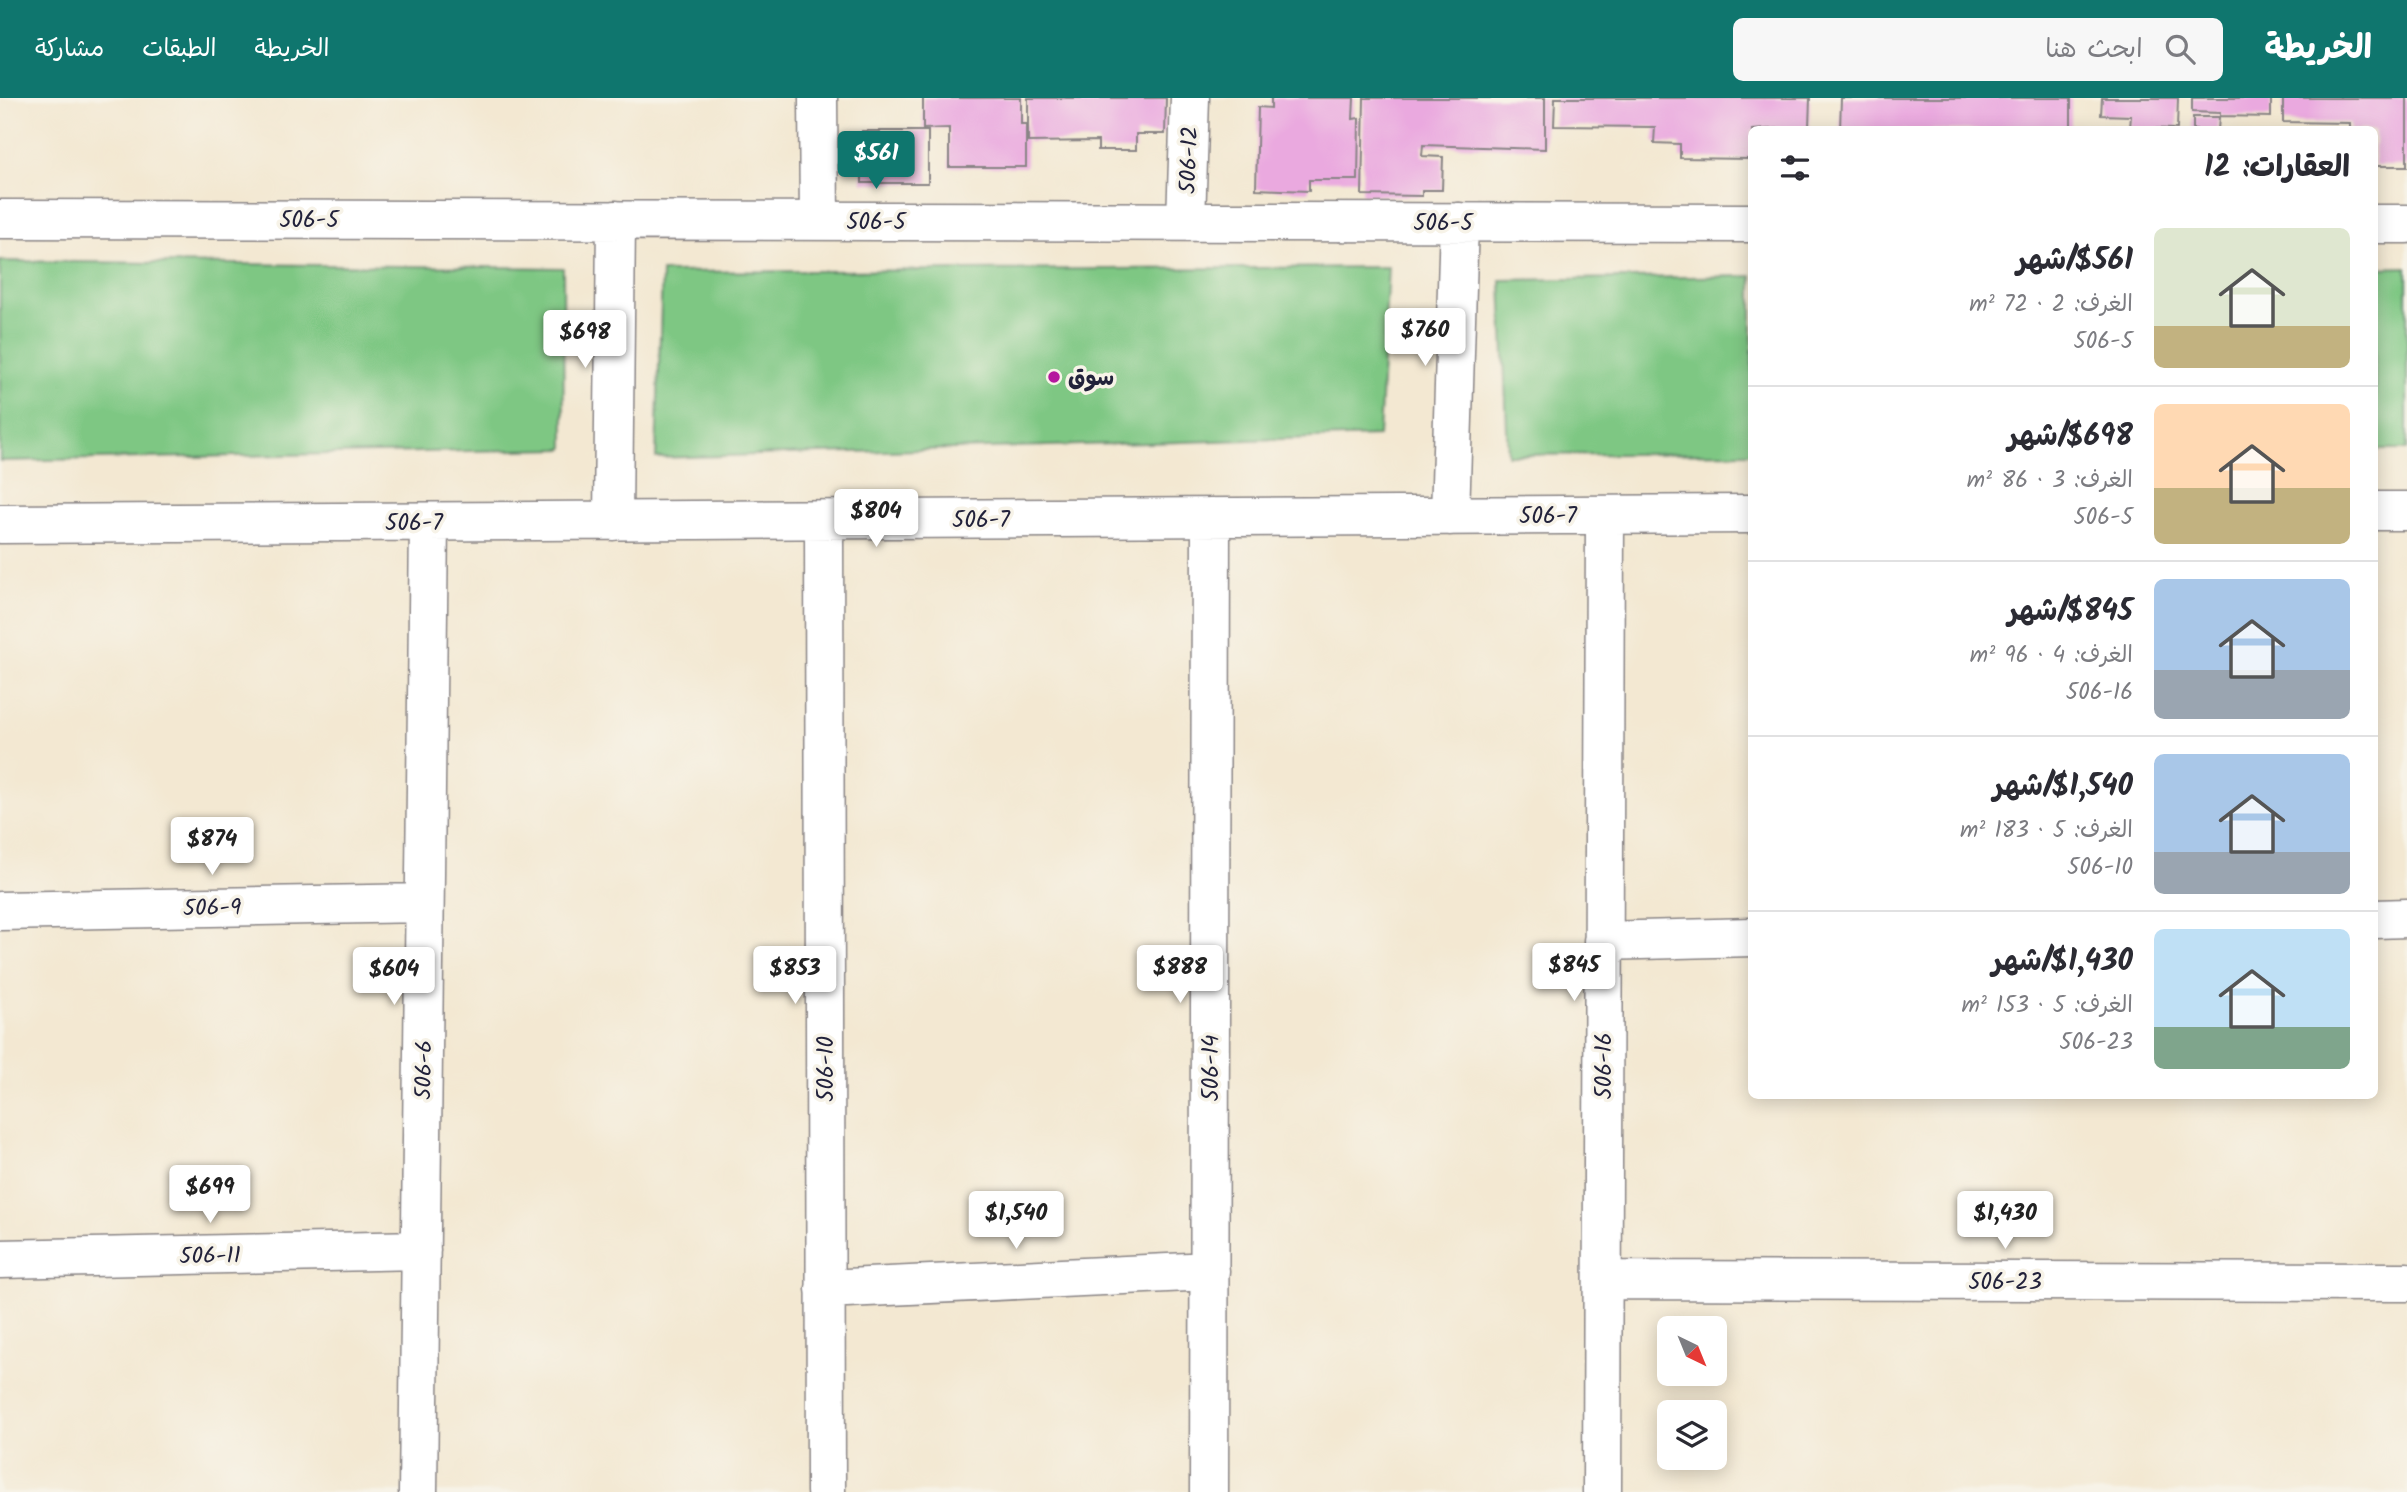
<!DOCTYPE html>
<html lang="ar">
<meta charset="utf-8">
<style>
:root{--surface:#fff;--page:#f7f7f7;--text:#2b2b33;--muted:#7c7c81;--line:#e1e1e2;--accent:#0f766e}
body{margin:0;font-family:Kalam,"Playpen Sans Arabic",sans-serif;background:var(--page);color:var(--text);direction:rtl;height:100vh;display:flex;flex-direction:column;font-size:26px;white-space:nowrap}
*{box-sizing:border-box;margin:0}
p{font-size:23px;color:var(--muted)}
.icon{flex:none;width:38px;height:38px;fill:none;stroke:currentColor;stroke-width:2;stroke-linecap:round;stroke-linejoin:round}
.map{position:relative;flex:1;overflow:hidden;direction:ltr}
.sheet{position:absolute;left:1748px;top:28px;width:630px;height:973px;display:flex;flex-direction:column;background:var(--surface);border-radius:10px;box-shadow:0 4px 18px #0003;direction:rtl}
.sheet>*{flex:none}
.needle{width:46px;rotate:137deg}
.controls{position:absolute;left:1657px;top:1218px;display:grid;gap:14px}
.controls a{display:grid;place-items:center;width:70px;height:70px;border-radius:10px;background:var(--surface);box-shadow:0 4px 18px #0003;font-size:35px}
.price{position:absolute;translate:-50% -60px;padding:0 16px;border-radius:7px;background:#fff;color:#222;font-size:23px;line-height:46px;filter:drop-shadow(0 2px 4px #0008)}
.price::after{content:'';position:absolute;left:50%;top:42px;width:21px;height:16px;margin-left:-10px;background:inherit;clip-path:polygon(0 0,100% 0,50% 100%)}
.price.current{background:var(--accent);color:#fff}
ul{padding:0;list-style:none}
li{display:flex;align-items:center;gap:21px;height:175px;padding:0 28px}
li+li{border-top:2px solid var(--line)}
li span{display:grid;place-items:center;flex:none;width:196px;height:140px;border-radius:10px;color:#555}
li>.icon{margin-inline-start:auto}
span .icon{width:84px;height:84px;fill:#fffc;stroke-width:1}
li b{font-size:30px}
h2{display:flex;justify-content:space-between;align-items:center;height:84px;padding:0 28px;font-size:30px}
header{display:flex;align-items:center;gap:42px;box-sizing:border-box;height:98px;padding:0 35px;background:var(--accent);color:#fff}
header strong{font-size:33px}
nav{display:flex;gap:38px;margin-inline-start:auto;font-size:24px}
.search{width:490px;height:63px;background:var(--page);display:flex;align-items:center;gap:18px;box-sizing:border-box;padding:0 24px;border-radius:10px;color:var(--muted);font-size:26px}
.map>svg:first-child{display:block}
.green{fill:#7ec783;stroke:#50745f;stroke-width:2}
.building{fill:#eaa9df}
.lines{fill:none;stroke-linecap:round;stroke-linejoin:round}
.minor-casing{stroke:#8a8586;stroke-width:41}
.minor{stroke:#fff;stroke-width:38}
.poi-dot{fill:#b5179e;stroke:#f7f3e8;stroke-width:2.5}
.labels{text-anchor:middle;stroke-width:7;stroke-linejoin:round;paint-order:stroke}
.street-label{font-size:23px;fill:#22223b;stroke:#f7f3e8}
.poi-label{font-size:23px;font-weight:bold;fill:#22223b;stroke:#f7f3e8;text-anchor:start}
</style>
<header>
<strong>الخريطة</strong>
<div class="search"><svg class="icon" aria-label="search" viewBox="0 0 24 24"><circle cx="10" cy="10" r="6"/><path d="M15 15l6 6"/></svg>ابحث هنا</div>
<nav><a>الخريطة</a><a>الطبقات</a><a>مشاركة</a></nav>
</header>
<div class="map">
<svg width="2407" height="1394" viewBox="0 0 2407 1394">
<rect width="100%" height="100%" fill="#f7f3e8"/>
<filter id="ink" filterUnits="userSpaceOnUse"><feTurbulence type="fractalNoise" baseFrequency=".0143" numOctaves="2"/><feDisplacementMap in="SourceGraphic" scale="14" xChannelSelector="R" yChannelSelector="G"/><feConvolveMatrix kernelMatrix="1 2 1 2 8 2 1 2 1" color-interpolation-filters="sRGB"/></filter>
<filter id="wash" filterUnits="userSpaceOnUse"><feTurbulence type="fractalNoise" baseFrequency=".00686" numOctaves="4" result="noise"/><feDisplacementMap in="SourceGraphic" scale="28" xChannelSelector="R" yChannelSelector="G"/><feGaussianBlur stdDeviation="1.57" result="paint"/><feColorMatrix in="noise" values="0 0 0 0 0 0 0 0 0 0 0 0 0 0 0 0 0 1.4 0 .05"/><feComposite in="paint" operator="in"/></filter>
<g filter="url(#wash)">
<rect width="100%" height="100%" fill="#f3e8d2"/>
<path class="green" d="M0,163L563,170L564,351L0,363Z
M1388,169L1379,338L656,360L662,174Z
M2407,169V352H2375V170Z
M1752,178V355L1508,357L1501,182Z"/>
<g id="blocks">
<path class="building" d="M923,0H1021V26H1026V69H949V30L923,31Z
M1028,0H1166L1165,36H1136V52H1098V43L1028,44Z
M1271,0H1354L1353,21L1359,20L1358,82H1309V93L1256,91L1258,9L1271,10Z
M1364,0H1545V51L1423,47L1422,58L1443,59L1442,92H1422V98L1362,97Z
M1555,0H1810L1809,29L1752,32V61L1680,60V46L1654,45L1655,29L1554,28Z
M1841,0H2071V32H1840Z
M2102,0H2178L2177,31L2130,30L2131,18L2101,17Z
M2192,0H2271V19L2220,18V15L2192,14Z
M2283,0H2407V68H2375V32H2350V25L2283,24Z
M2193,19H2219L2218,32H2193Z
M862,33H928V85H862Z"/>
</g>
</g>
<g filter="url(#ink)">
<use href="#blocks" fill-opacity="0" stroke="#8a8586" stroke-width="2"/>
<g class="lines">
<g class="minor-casing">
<path id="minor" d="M818,0L819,123
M0,121L1752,125
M1186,123L1190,0
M2375,126H2407
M2375,413H2407
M1450,418L1459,124
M824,422L826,1394
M613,423L616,122
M0,426L1752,416
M0,813L424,805
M2375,821L2407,820
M1603,843L1752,839
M0,1161L421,1152
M1603,1182L2407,1184
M825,1191L1210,1173
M418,1394L429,424
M1209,1394L1211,419
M1602,1394L1605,417"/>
</g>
<use href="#minor" class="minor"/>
</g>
</g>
<circle class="poi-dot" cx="1054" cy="279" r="7"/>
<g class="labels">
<g class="street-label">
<text transform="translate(1188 62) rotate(-88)" y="8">506-12</text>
<text x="309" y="129">506-5</text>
<text x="876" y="131">506-5</text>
<text x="1443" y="132">506-5</text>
<text x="1548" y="425">506-7</text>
<text x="981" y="429">506-7</text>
<text x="414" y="432">506-7</text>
<text transform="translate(212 809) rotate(-1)" y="8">506-9</text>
<text transform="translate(1603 968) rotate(-90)" y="8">506-16</text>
<text transform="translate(1210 970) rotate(-90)" y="8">506-14</text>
<text transform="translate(825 971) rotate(-90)" y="8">506-10</text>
<text transform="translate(423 972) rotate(-89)" y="8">506-6</text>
<text transform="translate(210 1157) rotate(-1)" y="8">506-11</text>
<text x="2005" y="1191">506-23</text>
</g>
<g class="poi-label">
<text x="1068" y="287">سوق</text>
</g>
</g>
</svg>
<div class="controls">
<a><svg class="needle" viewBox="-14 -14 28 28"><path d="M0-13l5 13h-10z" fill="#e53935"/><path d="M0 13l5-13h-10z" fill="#7c7c81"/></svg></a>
<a><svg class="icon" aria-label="layers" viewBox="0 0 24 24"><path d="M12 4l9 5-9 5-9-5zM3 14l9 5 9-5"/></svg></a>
</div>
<b class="price current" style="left:876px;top:93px">$561</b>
<b class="price" style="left:1425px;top:270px">$760</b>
<b class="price" style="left:585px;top:272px">$698</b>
<b class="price" style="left:876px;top:451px">$804</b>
<b class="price" style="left:212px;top:779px">$874</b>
<b class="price" style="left:1574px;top:905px">$845</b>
<b class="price" style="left:1180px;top:907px">$888</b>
<b class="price" style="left:795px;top:908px">$853</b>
<b class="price" style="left:394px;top:909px">$604</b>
<b class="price" style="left:210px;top:1127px">$699</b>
<b class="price" style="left:1016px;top:1153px">$1,540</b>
<b class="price" style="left:2005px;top:1153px">$1,430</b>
<section class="sheet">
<h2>العقارات: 12<svg class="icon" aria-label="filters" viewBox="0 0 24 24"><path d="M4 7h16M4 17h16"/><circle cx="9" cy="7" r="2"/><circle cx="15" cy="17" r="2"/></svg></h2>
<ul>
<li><span style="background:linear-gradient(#dfe7d0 70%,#c2b280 0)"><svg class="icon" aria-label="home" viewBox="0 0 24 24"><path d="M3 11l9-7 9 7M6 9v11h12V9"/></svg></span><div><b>$561/شهر</b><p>الغرف: 2 · 72 m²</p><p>506-5</p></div></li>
<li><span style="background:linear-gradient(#ffd9b3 60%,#c2b280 0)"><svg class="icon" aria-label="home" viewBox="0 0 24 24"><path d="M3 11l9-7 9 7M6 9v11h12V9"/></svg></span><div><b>$698/شهر</b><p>الغرف: 3 · 86 m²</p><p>506-5</p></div></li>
<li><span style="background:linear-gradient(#a9c7e8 65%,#9aa5b1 0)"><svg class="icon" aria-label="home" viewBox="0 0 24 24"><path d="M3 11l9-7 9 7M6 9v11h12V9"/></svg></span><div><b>$845/شهر</b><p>الغرف: 4 · 96 m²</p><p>506-16</p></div></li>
<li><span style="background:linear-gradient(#a9c7e8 70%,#9aa5b1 0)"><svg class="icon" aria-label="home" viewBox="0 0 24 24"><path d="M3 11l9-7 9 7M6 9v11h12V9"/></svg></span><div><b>$1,540/شهر</b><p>الغرف: 5 · 183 m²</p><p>506-10</p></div></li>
<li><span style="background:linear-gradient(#bfe0f5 70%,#7fa58c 0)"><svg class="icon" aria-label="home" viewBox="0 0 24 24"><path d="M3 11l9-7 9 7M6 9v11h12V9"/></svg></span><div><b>$1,430/شهر</b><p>الغرف: 5 · 153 m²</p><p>506-23</p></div></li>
</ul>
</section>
</div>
